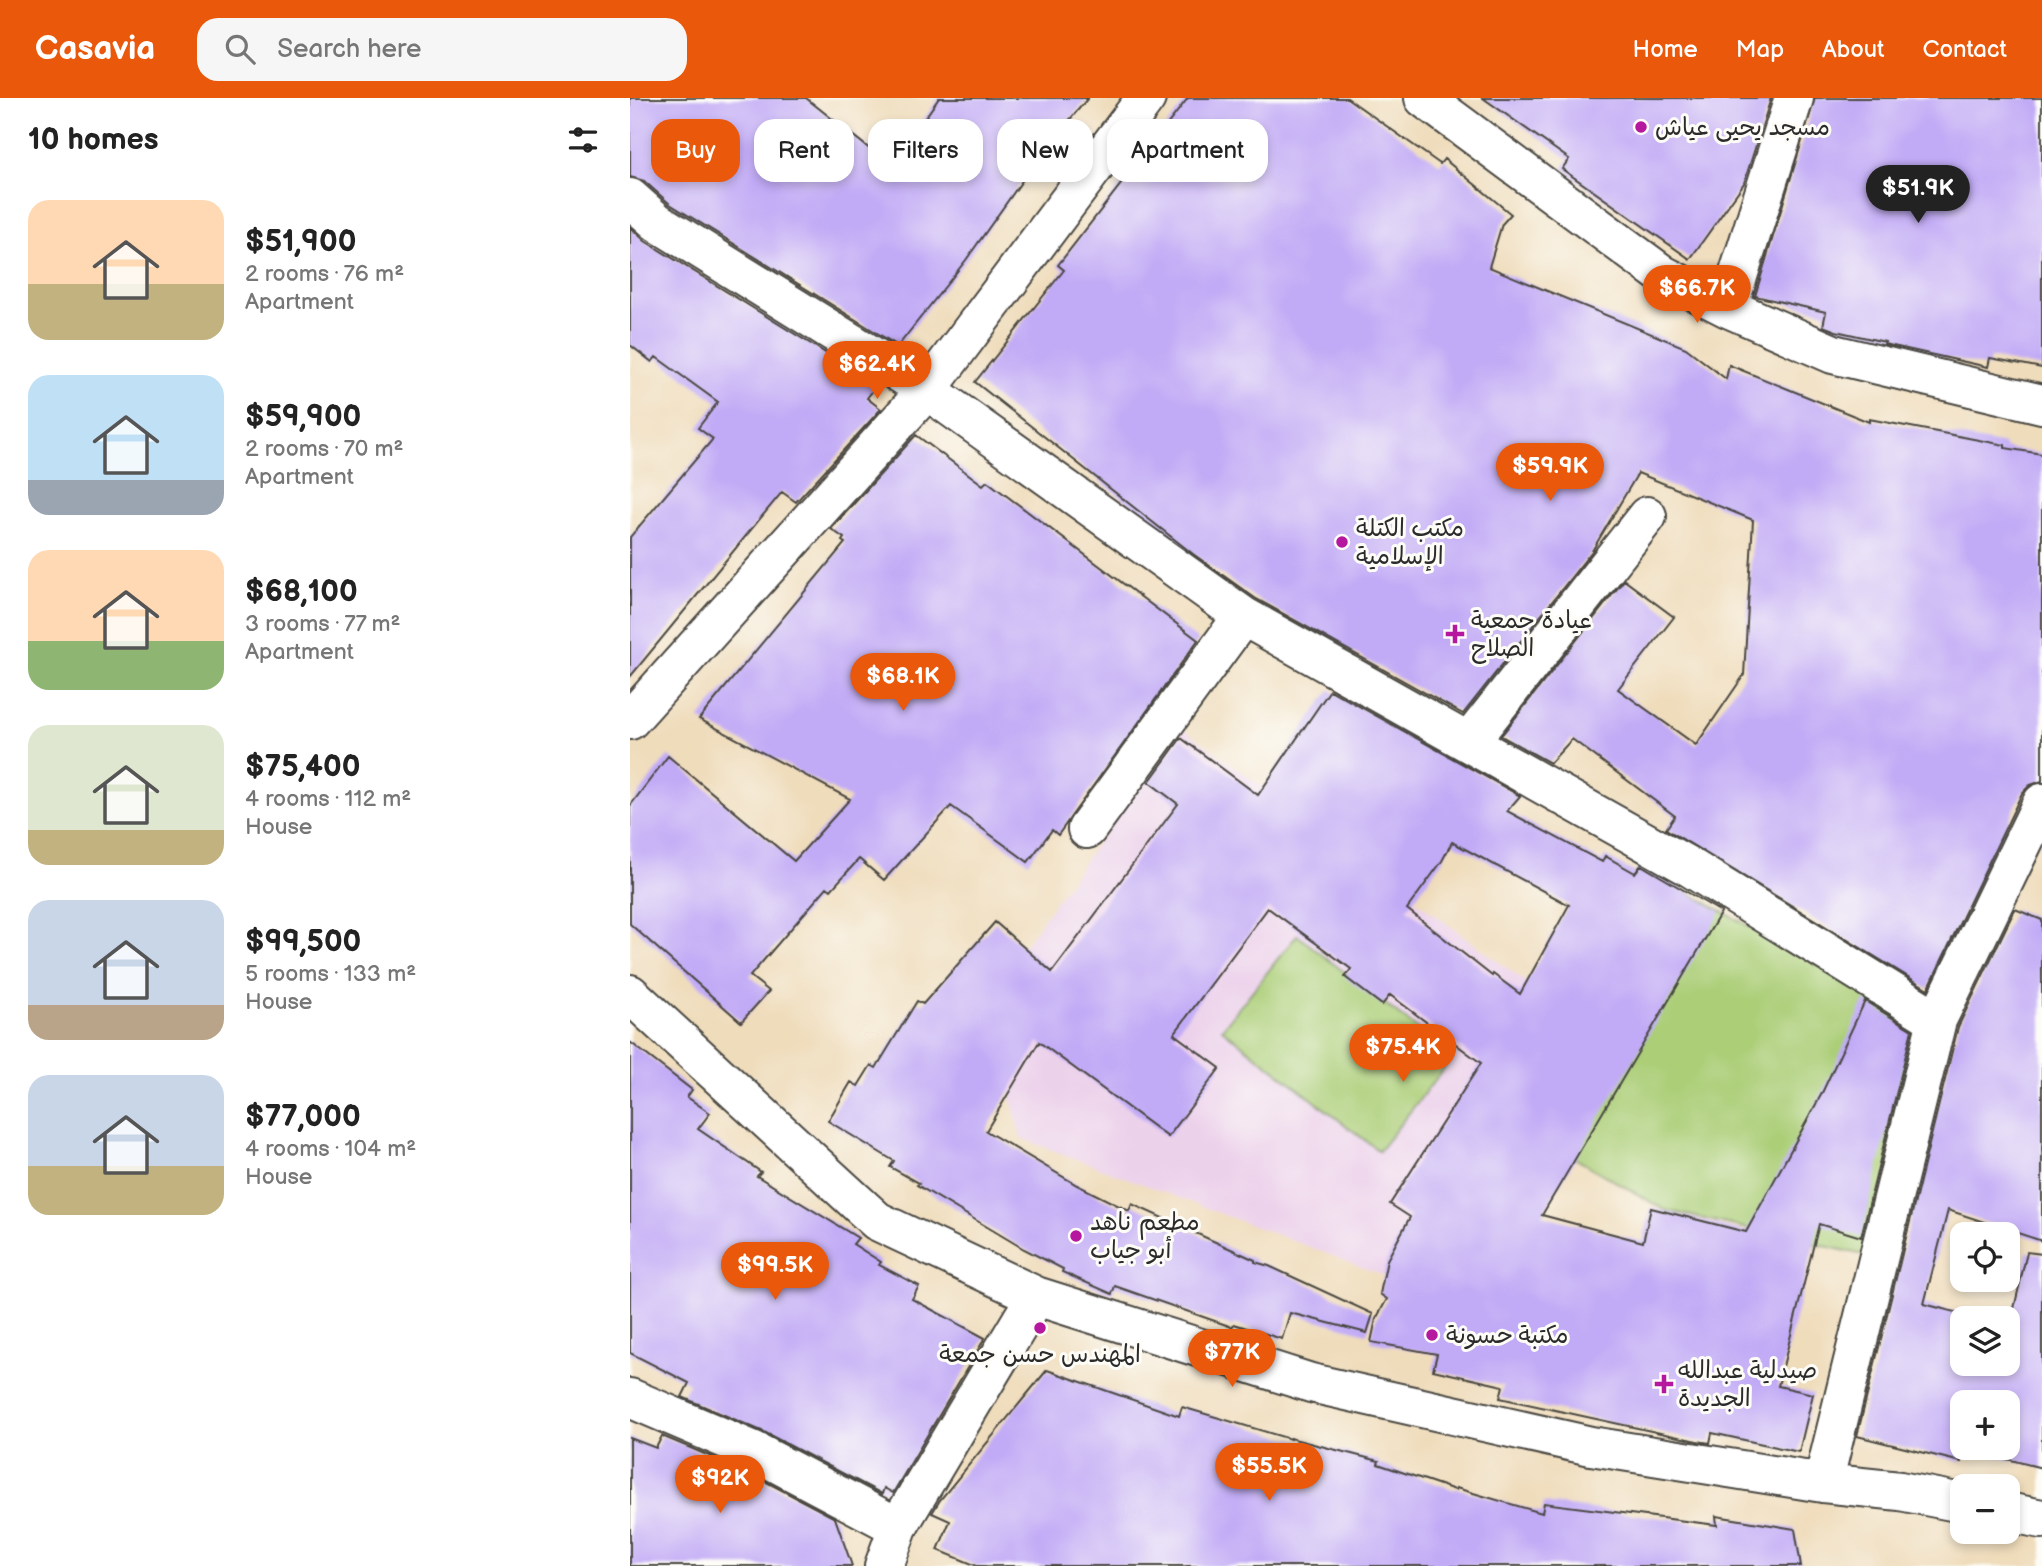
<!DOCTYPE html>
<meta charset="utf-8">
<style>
:root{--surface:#fff;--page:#f6f6f6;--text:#222;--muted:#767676;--accent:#ea580c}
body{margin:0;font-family:"Balsamiq Sans","Playpen Sans Arabic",sans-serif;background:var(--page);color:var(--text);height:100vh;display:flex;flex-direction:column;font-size:26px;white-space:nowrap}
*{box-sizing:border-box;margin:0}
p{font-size:23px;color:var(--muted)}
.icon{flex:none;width:38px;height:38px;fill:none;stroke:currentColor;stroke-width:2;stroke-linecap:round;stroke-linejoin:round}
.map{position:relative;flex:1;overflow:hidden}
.panel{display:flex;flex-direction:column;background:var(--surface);width:630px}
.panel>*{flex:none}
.guide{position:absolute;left:21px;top:21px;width:665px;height:63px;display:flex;gap:14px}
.tools{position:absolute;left:1320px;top:1124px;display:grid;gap:14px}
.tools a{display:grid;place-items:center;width:70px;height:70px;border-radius:14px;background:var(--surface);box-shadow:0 4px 10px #0003;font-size:35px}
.price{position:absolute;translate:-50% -60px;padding:0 16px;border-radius:24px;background:var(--accent);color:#fff;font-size:23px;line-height:46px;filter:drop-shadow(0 2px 4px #0008)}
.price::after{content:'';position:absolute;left:50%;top:42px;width:21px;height:16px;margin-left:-10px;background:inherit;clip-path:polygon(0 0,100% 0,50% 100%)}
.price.active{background:#222;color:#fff}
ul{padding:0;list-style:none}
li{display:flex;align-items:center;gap:21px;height:175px;padding:0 28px}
li span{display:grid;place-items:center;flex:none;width:196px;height:140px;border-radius:21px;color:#555}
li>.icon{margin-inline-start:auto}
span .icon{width:84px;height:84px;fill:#fffc;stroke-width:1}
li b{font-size:30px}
h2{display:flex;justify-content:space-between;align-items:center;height:84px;padding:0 28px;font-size:30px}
.tag{padding:0 24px;border-radius:21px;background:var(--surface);box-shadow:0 4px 10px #0003;font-size:24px;line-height:63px}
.tag.active{background:var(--accent);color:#fff}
header{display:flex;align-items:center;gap:42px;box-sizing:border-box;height:98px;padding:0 35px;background:var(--accent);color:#fff}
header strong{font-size:33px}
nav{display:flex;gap:38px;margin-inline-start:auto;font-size:24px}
.search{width:490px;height:63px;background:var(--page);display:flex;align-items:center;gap:18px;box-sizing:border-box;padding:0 24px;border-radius:21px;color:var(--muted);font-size:26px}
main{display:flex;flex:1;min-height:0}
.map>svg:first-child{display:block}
.built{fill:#ecd1eb}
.green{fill:#abce77;stroke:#6b7c51;stroke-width:2}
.building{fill:#c1aaf6;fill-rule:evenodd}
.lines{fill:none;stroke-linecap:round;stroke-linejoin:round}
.minor-casing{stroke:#484641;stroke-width:42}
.minor{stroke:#fff;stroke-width:38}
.poi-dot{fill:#b5179e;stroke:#fdfcf7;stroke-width:2.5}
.labels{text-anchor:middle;stroke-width:6;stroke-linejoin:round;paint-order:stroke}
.poi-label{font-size:24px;fill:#2b2b2b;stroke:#fdfcf7;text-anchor:start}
</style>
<header>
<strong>Casavia</strong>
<div class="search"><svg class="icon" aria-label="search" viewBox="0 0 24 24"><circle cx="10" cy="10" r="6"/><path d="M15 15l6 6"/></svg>Search here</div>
<nav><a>Home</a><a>Map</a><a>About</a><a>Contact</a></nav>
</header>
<main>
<section class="panel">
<h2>10 homes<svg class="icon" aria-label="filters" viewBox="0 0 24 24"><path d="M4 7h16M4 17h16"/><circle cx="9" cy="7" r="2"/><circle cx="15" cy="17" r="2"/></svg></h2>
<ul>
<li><span style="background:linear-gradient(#ffd9b3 60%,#c2b280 0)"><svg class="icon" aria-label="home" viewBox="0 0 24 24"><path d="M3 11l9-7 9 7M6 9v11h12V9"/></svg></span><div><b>$51,900</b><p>2 rooms · 76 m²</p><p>Apartment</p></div></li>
<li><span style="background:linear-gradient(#bfe0f5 75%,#9aa5b1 0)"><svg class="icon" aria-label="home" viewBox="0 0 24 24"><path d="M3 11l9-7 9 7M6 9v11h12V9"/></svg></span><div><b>$59,900</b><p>2 rooms · 70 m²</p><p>Apartment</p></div></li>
<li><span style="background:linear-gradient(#ffd9b3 65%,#8fb573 0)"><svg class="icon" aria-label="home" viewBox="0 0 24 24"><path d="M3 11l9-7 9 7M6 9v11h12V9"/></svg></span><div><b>$68,100</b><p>3 rooms · 77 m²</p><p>Apartment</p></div></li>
<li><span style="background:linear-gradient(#dfe7d0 75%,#c2b280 0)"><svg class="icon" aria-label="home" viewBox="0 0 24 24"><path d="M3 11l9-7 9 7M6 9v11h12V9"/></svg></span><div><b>$75,400</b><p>4 rooms · 112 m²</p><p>House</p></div></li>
<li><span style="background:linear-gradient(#c9d6e8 75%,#b9a48a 0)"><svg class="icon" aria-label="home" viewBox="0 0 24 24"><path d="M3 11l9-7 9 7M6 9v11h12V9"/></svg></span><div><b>$99,500</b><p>5 rooms · 133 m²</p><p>House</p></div></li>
<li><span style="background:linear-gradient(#c9d6e8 65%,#c2b280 0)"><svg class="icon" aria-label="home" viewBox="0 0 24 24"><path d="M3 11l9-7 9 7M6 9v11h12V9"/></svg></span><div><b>$77,000</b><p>4 rooms · 104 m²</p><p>House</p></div></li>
</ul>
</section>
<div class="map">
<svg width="1412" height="1468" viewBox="0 0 1412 1468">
<rect width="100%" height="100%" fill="#fdfcf7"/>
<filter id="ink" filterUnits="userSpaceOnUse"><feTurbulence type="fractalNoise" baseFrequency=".0143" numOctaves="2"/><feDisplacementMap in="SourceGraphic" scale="14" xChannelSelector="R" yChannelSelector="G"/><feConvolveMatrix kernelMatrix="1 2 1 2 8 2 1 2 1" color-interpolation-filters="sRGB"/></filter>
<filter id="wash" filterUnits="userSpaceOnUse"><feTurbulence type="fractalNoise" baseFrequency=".00686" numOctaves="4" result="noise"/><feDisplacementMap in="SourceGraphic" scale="28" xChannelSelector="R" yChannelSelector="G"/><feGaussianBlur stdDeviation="1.57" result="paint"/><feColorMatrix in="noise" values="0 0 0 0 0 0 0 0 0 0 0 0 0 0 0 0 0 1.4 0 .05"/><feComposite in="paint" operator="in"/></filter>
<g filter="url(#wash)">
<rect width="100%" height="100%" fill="#efdcbb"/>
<path class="built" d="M550,628L939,916L790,1191L391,1040L357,901Z"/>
<path class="green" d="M1026,777L1301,928L1234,1157L1035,1112L882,1024Z
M667,837L823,959L749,1053L592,931Z"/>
<g id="blocks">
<path class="building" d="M0,0H176L261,68L309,0H458L411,56L336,162L268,248L40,106L14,83L0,79Z
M558,0H717L810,66L814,61L881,116L872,126L859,169L1056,250L1096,281L1099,267L1239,324V321L1375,347V350L1412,356V683L1400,687L1392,695L1298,891L1036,731L1045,718L942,641L920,665L871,638L994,482L1044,519L988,591L1066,647L1114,577L1123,422L1008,375L962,453L833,616L625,500L563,456L345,284L434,172L428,167Z
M853,0H1141L1114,85L1060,161L932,71L939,61Z
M1185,0H1412V270L1360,260L1358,269L1254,246L1255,244L1206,233L1193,228L1196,214L1125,198Z
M0,129L15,143L247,287L237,300L251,311L166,404L152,394L0,579V439L83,341L68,330L88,304L26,259L22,264L0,247Z
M286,337L353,387L357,383L568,542L428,737L422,732L398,764L321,708L254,782L229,761L201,792L197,789L120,878L139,893L111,924L0,826V708L38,658L164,763L220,701L69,621L215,445L212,443L214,440L201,431Z
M700,592L890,698L877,713L972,764L975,758L1005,775L1011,767L1091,814L912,1117L1013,1144L1021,1110L1116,1134L1191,997L1235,903L1282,932L1231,1139L1189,1126L1148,1288L1183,1296L1169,1354L1082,1335L1080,1345L1067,1343L870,1300L873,1288L803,1272L807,1256L741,1244L746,1221L757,1201L750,1196L757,1162L780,1119L760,1106L851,965L760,897L752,907L715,879L721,871L638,810L544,936L590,970L538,1039L409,944L356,1033L447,1087L499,1113L502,1106L625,1162V1164L639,1168L743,1216L737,1235L660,1215L652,1241L604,1226L602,1229L485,1188L482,1196L432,1174L433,1171L394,1151L287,1087L289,1085L260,1069L264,1063L198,1023L221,984L228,988L241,967L246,970L287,903L293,906L365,824L422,874L548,706L519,684L551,640L628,697ZM822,744L939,807L890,896L863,876L862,878L777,811L812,763Z
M1385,811L1412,822V1143L1318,1112L1294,1206L1348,1220H1332V1265H1377V1227L1380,1228L1397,1154L1412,1156V1370L1334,1350L1331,1364L1227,1338L1328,929ZM1332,1304H1377V1349H1332Z
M0,944L62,992L57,999L80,1015L68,1031L131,1074L127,1078L228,1140L223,1146L251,1164L249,1167L289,1188L282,1201L355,1240L263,1395L254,1390L252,1396L134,1334L52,1299L59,1285L0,1255Z
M417,1272L549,1318L552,1309L660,1341V1340L749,1363L748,1366L825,1392L826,1390L912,1415L914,1405L1087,1427L1086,1418L1165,1431L1171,1468H347L308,1452L320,1423L302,1415L310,1402Z
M32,1338L115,1373L205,1420L222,1468H0V1340L26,1350Z"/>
</g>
</g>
<g filter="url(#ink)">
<use href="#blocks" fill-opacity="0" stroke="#484641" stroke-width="2"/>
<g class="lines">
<g class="minor-casing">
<path id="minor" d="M794,0L1033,177L1098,210L1203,256L1412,306
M0,100L27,124L297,292L613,518L1058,768L1307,922
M1098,210L1164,0
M0,622L297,292L516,0
M839,644L1017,418
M457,731L613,518
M0,896L247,1123L406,1198L681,1285L961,1348L1193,1385L1270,1393L1332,1405
M0,1300L124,1353L268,1429
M1193,1385L1307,922L1412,705
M1377,1414L1412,1421
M254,1468L268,1429L406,1198"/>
</g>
<use href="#minor" class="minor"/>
</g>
</g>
<g class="poi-dot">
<circle cx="1011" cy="29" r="7"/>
<circle cx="712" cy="444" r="7"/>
<path d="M821.5 525.5h7v7h7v7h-7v7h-7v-7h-7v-7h7z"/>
<circle cx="446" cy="1138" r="7"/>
<circle cx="410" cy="1230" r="7"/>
<circle cx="802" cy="1237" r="7"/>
<path d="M1030.5 1275.5h7v7h7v7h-7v7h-7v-7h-7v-7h7z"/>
</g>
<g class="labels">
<g class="poi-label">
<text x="1025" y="37">مسجد يحيى عياش</text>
<text x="726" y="438">مكتب الكتلة<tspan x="726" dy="28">الإسلامية</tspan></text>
<text x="841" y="530">عيادة جمعية<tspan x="841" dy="28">الصلاح</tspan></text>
<text x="460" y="1132">مطعم ناهد<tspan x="460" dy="28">أبو جياب</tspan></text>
<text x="816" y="1245">مكتبة حسونة</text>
<text x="410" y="1264" text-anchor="middle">المهندس حسن جمعة</text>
<text x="1048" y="1280">صيدلية عبدالله<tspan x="1048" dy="28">الجديدة</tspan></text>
</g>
</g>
</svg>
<div class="tools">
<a><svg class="icon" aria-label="locate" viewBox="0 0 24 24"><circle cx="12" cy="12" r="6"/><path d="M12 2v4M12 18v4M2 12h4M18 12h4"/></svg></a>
<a><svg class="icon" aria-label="layers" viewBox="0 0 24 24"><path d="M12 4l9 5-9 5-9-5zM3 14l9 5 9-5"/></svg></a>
<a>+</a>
<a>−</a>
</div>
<b class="price active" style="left:1288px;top:127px">$51.9K</b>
<b class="price" style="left:1067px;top:227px">$66.7K</b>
<b class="price" style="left:247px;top:303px">$62.4K</b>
<b class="price" style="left:920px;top:405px">$59.9K</b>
<b class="price" style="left:273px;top:615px">$68.1K</b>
<b class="price" style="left:773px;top:986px">$75.4K</b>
<b class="price" style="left:145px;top:1204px">$99.5K</b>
<b class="price" style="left:602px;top:1291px">$77K</b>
<b class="price" style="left:639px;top:1405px">$55.5K</b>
<b class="price" style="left:90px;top:1417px">$92K</b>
<div class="guide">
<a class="tag active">Buy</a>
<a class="tag">Rent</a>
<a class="tag">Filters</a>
<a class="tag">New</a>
<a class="tag">Apartment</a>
</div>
</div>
</main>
